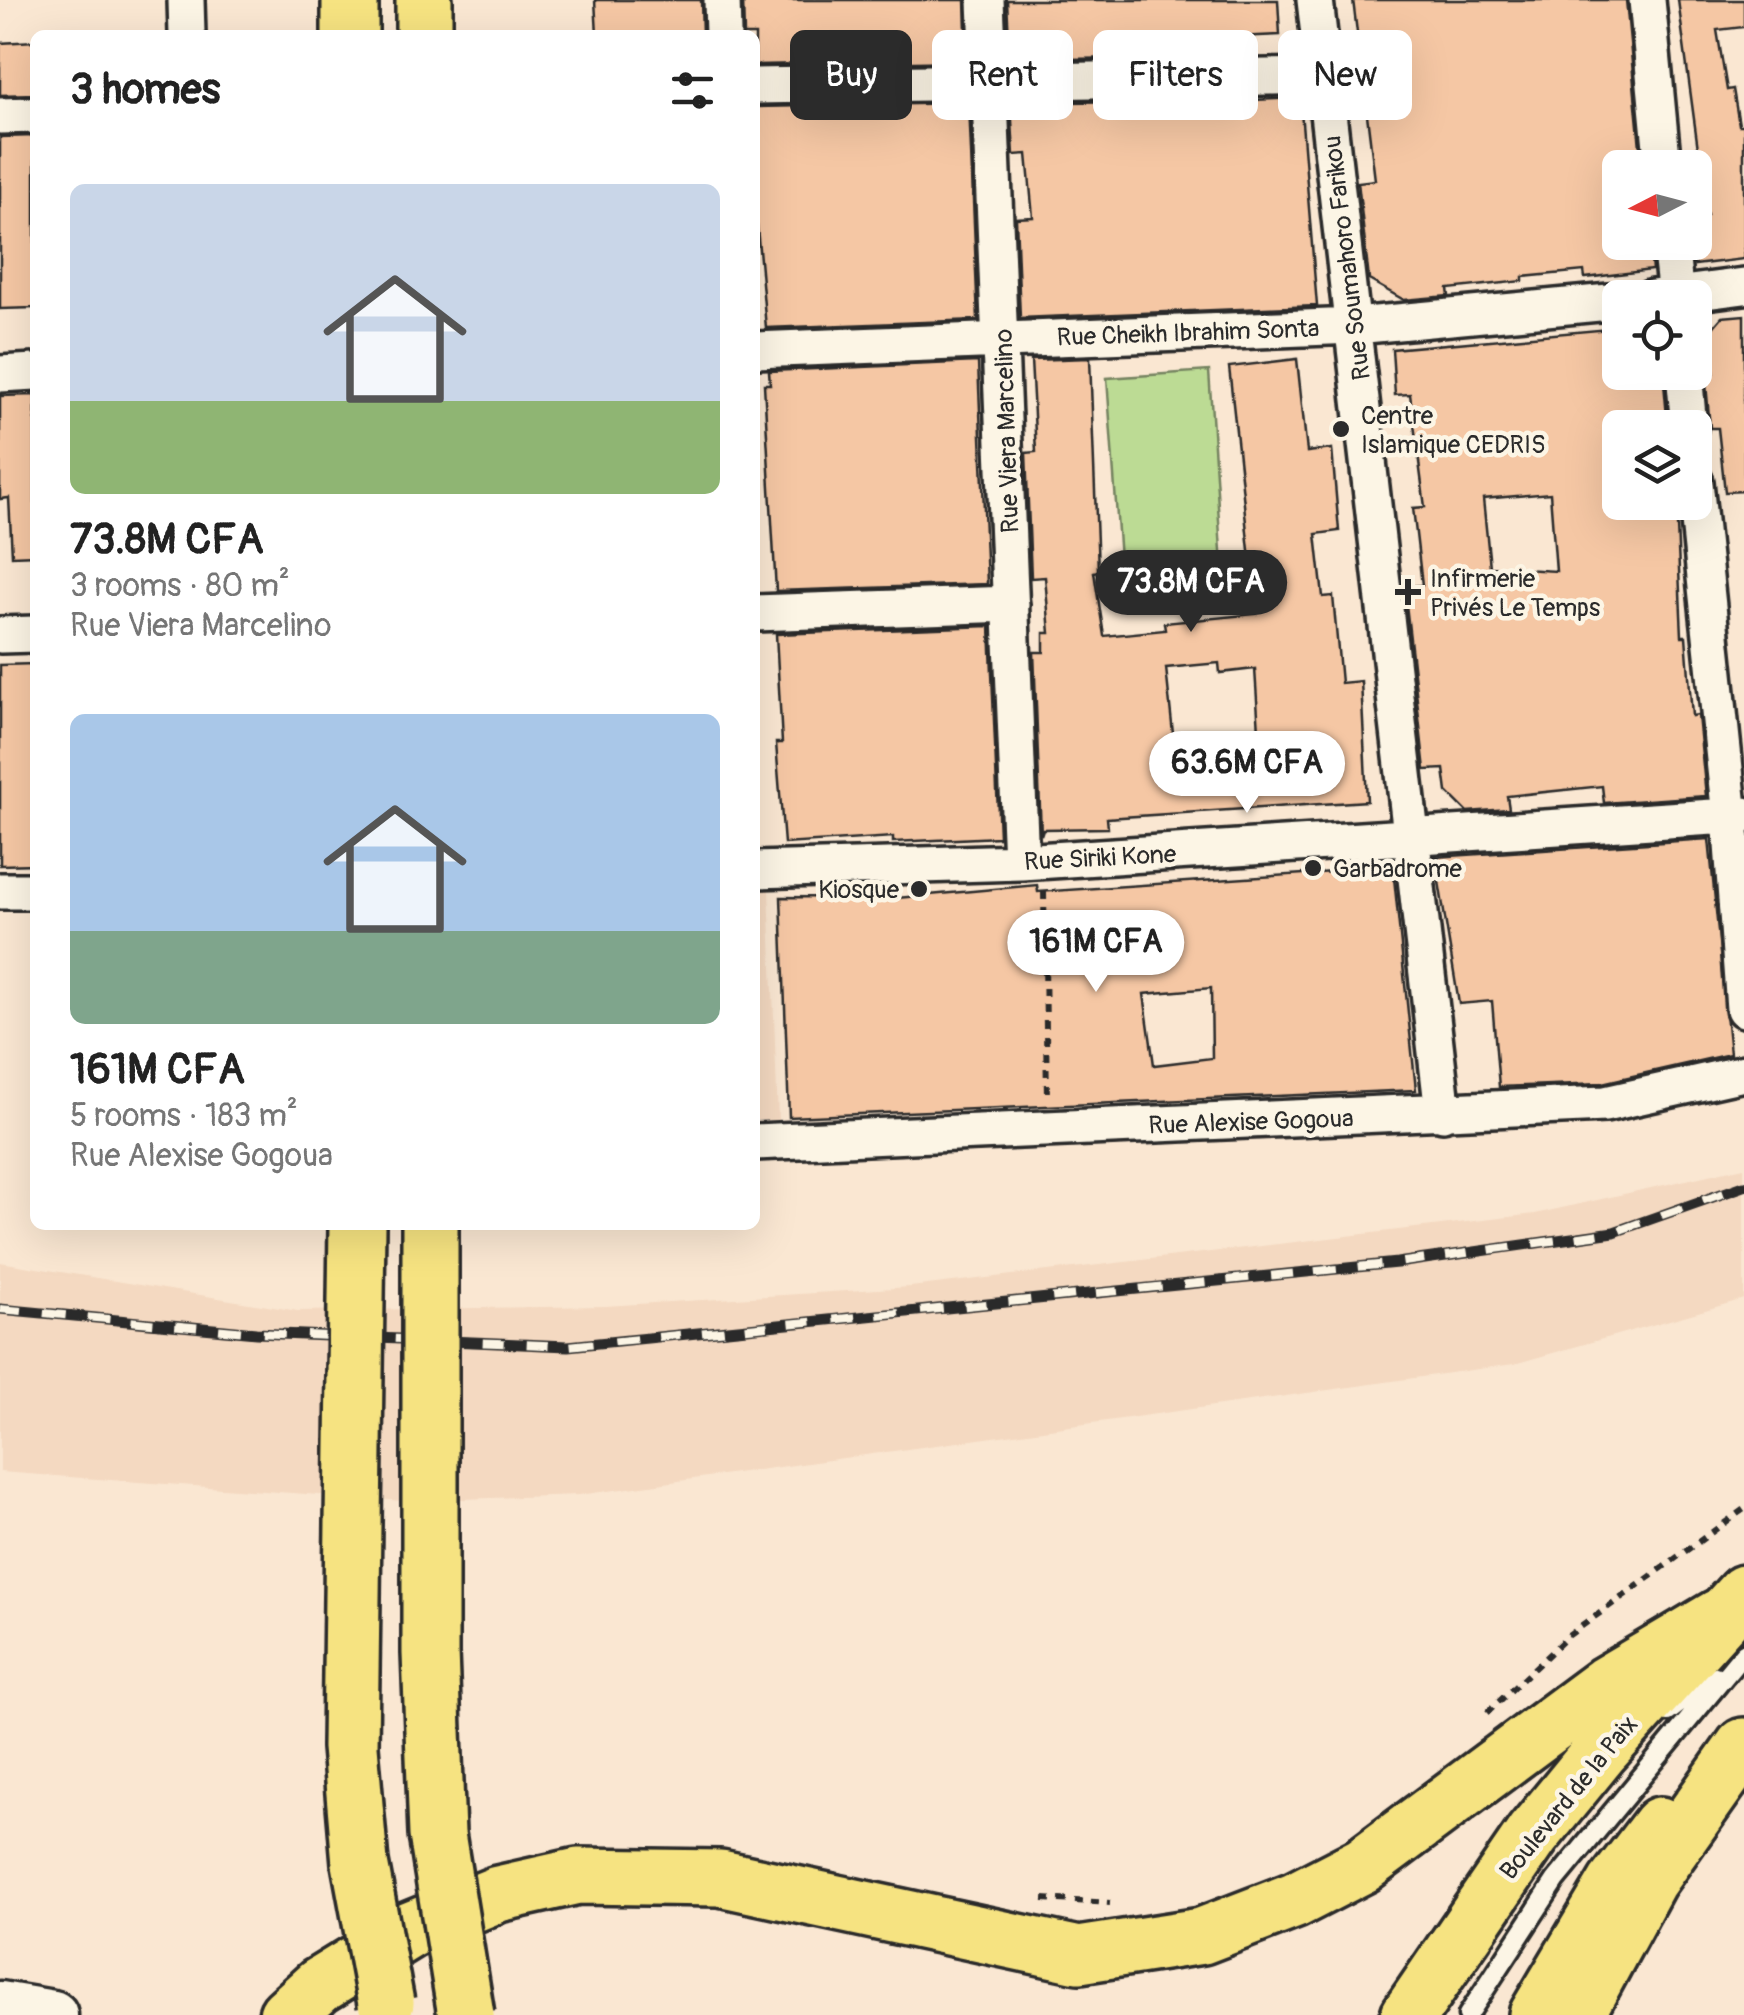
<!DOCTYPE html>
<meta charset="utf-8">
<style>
:root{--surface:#fff;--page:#f6f6f6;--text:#222;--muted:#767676;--accent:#2b2b2b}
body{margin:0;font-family:Pangolin,sans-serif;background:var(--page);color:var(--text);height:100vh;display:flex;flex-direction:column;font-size:38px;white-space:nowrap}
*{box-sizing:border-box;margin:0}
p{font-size:32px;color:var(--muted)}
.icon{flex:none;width:55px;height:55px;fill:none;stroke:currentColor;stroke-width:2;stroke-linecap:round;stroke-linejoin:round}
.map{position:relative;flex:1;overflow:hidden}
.drawer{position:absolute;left:30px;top:30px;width:730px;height:1200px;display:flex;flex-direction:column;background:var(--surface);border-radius:15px;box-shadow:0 10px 40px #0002}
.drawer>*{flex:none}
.banner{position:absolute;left:790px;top:30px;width:802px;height:90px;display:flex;gap:20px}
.needle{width:65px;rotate:264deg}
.buttons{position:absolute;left:1602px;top:150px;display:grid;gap:20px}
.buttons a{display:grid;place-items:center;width:110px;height:110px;border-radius:15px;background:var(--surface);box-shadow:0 10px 40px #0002;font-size:50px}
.price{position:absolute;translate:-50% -85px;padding:0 22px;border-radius:35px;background:#fff;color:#222;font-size:32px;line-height:65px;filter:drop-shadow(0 2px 5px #0008)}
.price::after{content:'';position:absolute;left:50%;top:60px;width:30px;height:22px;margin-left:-15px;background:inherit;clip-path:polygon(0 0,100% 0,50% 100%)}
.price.current{background:var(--accent);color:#fff}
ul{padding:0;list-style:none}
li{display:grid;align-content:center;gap:20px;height:530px;padding:0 40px}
li span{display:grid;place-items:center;height:310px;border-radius:15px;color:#555}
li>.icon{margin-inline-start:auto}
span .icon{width:180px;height:180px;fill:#fffc;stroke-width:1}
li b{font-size:42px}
h2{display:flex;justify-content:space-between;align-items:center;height:120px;padding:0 40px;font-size:42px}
.pill{padding:0 35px;border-radius:15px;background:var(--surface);box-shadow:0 10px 40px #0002;font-size:35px;line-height:90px}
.pill.current{background:var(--accent);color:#fff}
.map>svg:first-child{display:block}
.built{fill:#f4d9c1}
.pitch{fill:#bcdb94;stroke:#748360;stroke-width:2.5}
.building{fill:#f5c7a4;stroke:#2b2b2b;stroke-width:2.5;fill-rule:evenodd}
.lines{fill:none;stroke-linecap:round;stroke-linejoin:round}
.service-casing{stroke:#2b2b2b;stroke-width:25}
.minor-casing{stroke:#2b2b2b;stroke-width:42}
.secondary-casing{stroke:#2b2b2b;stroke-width:55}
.primary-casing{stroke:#2b2b2b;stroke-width:62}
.motorway-casing{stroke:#2b2b2b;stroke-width:62}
.path{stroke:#2b2b2b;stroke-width:6;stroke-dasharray:8 8;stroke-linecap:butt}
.service{stroke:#fcf5e5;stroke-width:18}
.minor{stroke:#fcf5e5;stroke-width:35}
.secondary{stroke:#fcf5e5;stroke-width:48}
.primary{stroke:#f6e381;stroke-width:55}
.motorway{stroke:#f6e381;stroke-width:55}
.rail-casing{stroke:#2b2b2b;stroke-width:11}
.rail{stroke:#fcf5e5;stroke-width:8;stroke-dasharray:22;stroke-linecap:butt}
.motorway-bridge-casing{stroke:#2b2b2b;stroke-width:62;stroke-linecap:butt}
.motorway-bridge{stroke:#f6e381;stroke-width:55}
.poi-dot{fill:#2b2b2b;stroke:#fcf5e5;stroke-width:4}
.labels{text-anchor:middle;stroke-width:9;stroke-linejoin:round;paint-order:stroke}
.street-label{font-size:25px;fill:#2b2b2b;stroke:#fcf5e5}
.poi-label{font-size:25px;fill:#2b2b2b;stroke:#fcf5e5;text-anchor:start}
</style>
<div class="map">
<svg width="1744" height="2015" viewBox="0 0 1744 2015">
<rect width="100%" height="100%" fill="#fae7d2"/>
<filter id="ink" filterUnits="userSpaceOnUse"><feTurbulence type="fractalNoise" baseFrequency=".01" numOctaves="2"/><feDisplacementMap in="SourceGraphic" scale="20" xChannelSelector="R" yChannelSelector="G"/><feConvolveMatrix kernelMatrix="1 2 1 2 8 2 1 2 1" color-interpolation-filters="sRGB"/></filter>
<g filter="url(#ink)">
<path class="built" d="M755,889H769L778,1120H755Z
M1744,1167V1299L1514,1364L579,1495L404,1501L0,1472V1262L298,1311L605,1306L910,1287L1535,1214Z"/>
<path class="pitch" d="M1209,371L1223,581L1122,587L1107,378Z"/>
<path class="building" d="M595,0H701L702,35H597Z
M743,0H965L967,61L755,65V35H744Z
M1007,0H1278L1280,35L1170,40L1171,51L1127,53V58L1010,60Z
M1353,0H1626L1642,168H1620V242H1649L1652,270L1585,278L1584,271L1523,277V281L1448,289L1449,296L1404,300L1369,280L1358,182L1375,180Z
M1678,0H1744V27L1717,30L1727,90L1733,89L1739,125H1744V259L1694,265L1691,242H1700L1697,217L1707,216Z
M35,41V94L0,95V43Z
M1300,98L1317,306L1020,318L1016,218L1033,217L1027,154L1014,155L1011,103L1128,101V105Z
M969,103L978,320L766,328L755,204V107Z
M35,136V308L0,309V137Z
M1744,315V491L1725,492L1718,428H1710L1705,372H1714L1710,331L1722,317Z
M1620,328V372H1663L1668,428H1620V507L1676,503L1682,636H1686L1692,716L1698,715L1706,796L1604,803L1602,786L1507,796L1509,809L1467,812L1447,792L1444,769L1425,770L1404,587L1422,585L1413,508L1425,507L1410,394L1395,395L1392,349ZM1550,493L1556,571L1490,567L1483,499Z
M1090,358L1098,571L1094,572L1104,636L1165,630L1164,623L1256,614L1229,367L1297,359L1307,452L1332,449L1339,531L1316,534L1323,597L1333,596L1341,683L1361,681L1367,801L1107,818L1108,828L1043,829L1041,835L1034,652H1044V633H1050L1045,577L1031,578L1026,453L1036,452L1031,360ZM1219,663L1220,673L1255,669L1260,747L1175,753L1166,668Z
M978,362L987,584L776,591L764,384H770L769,371Z
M35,395V555L12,556L9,498L0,499V396Z
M990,626L999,837L893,842V837L784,844L776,743H782L776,634Z
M35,664V864L0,865V665Z
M1709,839L1730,1054L1602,1083L1499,1087L1492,1001L1459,1004L1435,857Z
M1393,868L1416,1090L789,1117L781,897L897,898L1037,885L1038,892ZM1211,988L1212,1058L1154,1065L1144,994Z"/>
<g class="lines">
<g class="service-casing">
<path id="service" d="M1668,1712L1715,1676
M1468,2015L1556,1880L1744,1653"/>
</g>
<g class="minor-casing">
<path id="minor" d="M186,0L187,35
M722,0L723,35
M986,0L1021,862
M1315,0L1443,1113
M1647,0L1663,168
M755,86L1323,76
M0,116L35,115
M1670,242L1676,298
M1652,298L1744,286
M755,350L1355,326L1620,301
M1684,372L1689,428
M0,374L35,372
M1695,482L1730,817L1744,1009
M755,613L1011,604
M0,635L35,634
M755,870L1021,862L1744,815
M0,891H35
M755,1142L1605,1104L1744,1073"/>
</g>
<g class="secondary-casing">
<path id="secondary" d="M0,2006L53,2015"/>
</g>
<g class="primary-casing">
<path id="primary" d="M1409,2015L1533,1834L1600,1752L1744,1593
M1537,2015L1615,1884L1660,1825"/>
</g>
<g class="motorway-casing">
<path id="motorway" d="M350,0V35
M424,0V35
M287,2015L319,1986L410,1930L498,1894L578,1876L720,1878L1079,1955L1202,1936L1295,1900L1363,1865L1606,1684L1719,1617
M1576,2015L1649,1880L1744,1746"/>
</g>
<path class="path" d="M1044,892L1047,1099
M1487,1713L1568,1636L1744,1509
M1043,1899L1110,1903"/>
<use href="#service" class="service"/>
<use href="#minor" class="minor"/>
<use href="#secondary" class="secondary"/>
<use href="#primary" class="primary"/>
<use href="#motorway" class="motorway"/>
<g class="rail-casing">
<path id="rail" d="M0,1309L256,1333L568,1346L1397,1263L1614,1232L1744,1186"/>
</g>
<use href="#rail" class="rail"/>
<g class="motorway-bridge-casing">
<path id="motorway-bridge" d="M357,1225L350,1747L360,1863L386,2003
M430,1225V1653L437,1834L466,2015"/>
</g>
<use href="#motorway-bridge" class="motorway-bridge"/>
</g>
</g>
<g class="poi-dot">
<circle cx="1341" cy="429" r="10"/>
<path d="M1403 577h10v10h10v10h-10v10h-10v-10h-10v-10h10z"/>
<circle cx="1313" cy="868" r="10"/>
<circle cx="919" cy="889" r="10"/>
</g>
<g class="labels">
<g class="street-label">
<text transform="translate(1346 258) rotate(-97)" y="9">Rue Soumahoro Farikou</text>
<text transform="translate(1188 332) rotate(-2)" y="9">Rue Cheikh Ibrahim Sonta</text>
<text transform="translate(1006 431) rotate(-92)" y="9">Rue Viera Marcelino</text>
<text transform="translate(1100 857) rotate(-3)" y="9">Rue Siriki Kone</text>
<text transform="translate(1251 1121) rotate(-2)" y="9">Rue Alexise Gogoua</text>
<text transform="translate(1568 1797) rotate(-51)" y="9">Boulevard de la Paix</text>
</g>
<g class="poi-label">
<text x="1361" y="424">Centre<tspan x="1361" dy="29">Islamique CEDRIS</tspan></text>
<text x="1430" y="587">Infirmerie<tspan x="1430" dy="29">Privés Le Temps</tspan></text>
<text x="1333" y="877">Garbadrome</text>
<text x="899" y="898" text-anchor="end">Kiosque</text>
</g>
</g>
</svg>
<div class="buttons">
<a><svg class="needle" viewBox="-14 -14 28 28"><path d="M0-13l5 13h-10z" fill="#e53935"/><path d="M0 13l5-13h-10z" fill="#767676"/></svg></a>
<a><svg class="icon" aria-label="locate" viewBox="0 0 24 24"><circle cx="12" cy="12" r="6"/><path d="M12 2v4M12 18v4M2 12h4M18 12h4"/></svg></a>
<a><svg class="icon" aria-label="layers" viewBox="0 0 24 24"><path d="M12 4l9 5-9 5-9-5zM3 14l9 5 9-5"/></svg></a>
</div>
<b class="price current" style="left:1191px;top:635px">73.8M CFA</b>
<b class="price" style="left:1247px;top:816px">63.6M CFA</b>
<b class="price" style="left:1096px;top:995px">161M CFA</b>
<div class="banner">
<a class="pill current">Buy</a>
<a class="pill">Rent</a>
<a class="pill">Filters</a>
<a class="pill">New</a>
</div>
<section class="drawer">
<h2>3 homes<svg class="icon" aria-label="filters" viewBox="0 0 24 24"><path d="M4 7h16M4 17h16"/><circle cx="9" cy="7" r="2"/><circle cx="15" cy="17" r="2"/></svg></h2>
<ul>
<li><span style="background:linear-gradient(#c9d6e8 70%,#8fb573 0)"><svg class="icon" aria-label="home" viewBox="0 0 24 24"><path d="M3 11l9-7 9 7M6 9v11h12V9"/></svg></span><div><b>73.8M CFA</b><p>3 rooms · 80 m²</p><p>Rue Viera Marcelino</p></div></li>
<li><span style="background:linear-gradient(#a9c7e8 70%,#7fa58c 0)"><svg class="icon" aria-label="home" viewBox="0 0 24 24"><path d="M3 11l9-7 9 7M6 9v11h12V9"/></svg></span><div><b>161M CFA</b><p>5 rooms · 183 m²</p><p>Rue Alexise Gogoua</p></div></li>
</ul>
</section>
</div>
